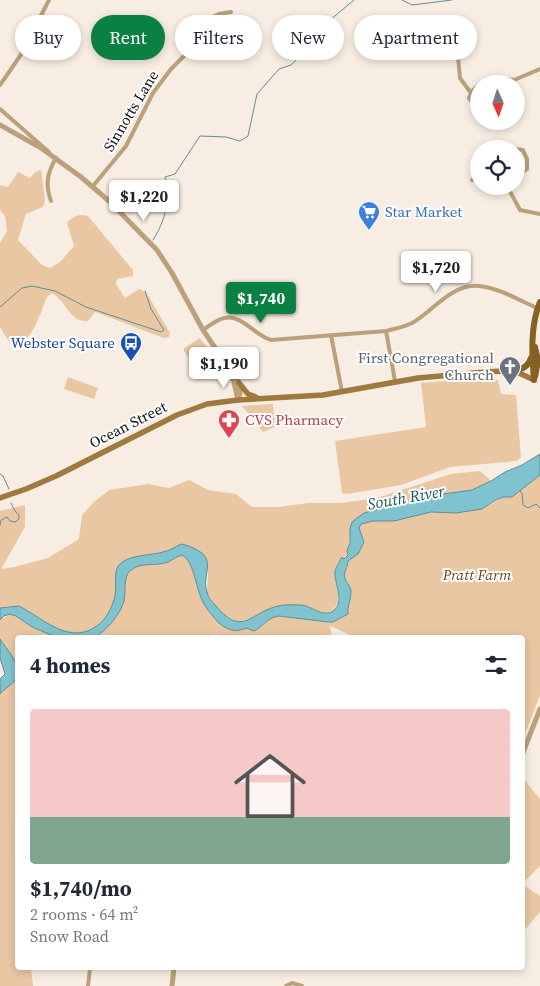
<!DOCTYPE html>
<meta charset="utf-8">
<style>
:root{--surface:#fff;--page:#f2f2f3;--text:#1f2937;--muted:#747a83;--accent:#0b8043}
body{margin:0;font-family:"Source Serif 4",serif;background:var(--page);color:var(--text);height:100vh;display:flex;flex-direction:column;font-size:19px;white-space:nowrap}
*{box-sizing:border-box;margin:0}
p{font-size:16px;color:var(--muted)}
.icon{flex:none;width:28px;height:28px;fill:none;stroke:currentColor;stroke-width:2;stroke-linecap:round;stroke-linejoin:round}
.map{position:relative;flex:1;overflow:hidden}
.panel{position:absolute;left:15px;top:635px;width:510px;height:335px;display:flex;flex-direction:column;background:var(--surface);border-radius:5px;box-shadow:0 2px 8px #0003}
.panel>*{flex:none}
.top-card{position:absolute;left:15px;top:15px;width:510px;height:45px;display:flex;gap:10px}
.needle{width:32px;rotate:177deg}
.buttons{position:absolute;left:470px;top:75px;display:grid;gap:10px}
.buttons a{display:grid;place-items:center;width:55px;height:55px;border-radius:50%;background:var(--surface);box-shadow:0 2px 8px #0003;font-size:25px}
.price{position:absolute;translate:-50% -42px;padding:0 11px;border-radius:5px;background:#fff;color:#222;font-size:16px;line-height:32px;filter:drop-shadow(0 1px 2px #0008)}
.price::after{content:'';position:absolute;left:50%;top:30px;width:15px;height:11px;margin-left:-8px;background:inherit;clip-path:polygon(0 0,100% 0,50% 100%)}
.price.on{background:var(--accent);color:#fff}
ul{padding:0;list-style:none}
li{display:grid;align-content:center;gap:10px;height:265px;padding:0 15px}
li span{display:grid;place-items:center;height:155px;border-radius:5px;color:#555}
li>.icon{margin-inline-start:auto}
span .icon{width:90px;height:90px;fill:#fffc;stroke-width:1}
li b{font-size:21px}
h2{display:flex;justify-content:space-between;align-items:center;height:60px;padding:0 15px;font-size:21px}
.chip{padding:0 18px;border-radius:22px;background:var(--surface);box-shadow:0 2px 8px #0003;font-size:18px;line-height:45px}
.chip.on{background:var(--accent);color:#fff}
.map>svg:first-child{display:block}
.green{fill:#eac7a3}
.water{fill:#7ec3ce;stroke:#5f8e95}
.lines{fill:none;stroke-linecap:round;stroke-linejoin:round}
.stream{stroke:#5f8e95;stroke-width:1}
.minor{stroke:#baa17b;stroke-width:4}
.tertiary{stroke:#baa17b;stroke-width:5}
.secondary{stroke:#9f7a3f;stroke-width:5.5}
.primary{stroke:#856124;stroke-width:6}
.labels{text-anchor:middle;stroke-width:4;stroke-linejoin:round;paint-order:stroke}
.street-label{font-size:15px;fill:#171310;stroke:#fff}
.shop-label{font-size:15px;fill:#366cbe;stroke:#fff;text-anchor:start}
.transit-label{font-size:15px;fill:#164399;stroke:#fff;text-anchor:end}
.worship-label{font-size:15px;fill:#5b616d;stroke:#fff;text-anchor:end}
.health-label{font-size:15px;fill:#be3a42;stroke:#fff;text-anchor:start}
.park-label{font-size:15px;font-style:italic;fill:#6c4516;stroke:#fff}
.water-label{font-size:16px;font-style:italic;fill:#1b565e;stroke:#fff}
</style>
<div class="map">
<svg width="540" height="986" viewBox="0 0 540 986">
<rect width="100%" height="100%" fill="#f8ede2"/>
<path class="green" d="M41,170L45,200L43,207L26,214L18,240L42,265L50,268L60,262L74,246L67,223C72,217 80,213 88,216L133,270V276L117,279L116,284L125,298L139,289L146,292L170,333L169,337L164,338L95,312L88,321C70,323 66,301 52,293L47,297C40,313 34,339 17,344L8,340L0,327V243L7,231L5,216L0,210V185L8,187L18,172L30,178L35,172Z
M200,338L218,361L200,374L184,351V348Z
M68,377L98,388L94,399L64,389Z
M481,378L498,380L501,394L516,395L521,457L517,461L450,467L401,485L347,494L342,493L335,441L426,427L421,383Z
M273,404L275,427L263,432L242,406Z
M480,471L491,481L472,490L422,497L364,513L349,538C351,546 349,554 343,559L342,558L336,566L335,574L338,592V603L333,610L327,613L317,611L304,605L262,612L255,617L238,622L224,615L213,603L207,592L208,573L201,552L186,545C179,547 171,550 164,552C151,555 134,554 123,562C113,570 117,581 116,591C114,608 102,626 85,632C52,642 32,599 0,608V511L25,505V527L1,569L14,567L48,558L79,539L82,515L93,503L109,490L148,484L169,488L189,480L208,490L236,494L252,507H279L308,503H341L377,498L451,474Z
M540,475V695L523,739L522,638L355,637L330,626L332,637L95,638C103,632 121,611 124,601C126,593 123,577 130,571C140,561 156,567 168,562C173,560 176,557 182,555C195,561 196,588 202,600C206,609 212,615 218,622C226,630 236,633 246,628L254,631C264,626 266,618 279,616L328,622H333L348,614L347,607L352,594L350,586L345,579L344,574L348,565L358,525L373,521H394L430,510L483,509Z
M10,614L16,616L32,627L56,637L18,638V968H31L33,986H0V694L15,681L17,675L16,664L0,639V620Z
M523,778L540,799V866L523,883Z
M522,884L540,896V912L523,932Z"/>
<path class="water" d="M540,454V475L512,497H503L496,500L482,509L456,513L431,512L394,521H373L361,524L359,528L364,542L358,554L348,561C348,567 343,572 345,578C346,583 352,587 351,593C351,601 347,606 348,614L333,622H328L279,616C266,618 264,626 254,631L246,628C236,633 226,630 218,622C212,615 206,609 202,600C196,588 194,561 182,555C176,557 172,560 168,562C156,567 140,561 130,571C123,577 126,593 124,601C120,615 107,630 95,637H56L32,627L16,616L10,614L4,616L0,620V608L19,606C43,618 70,647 98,625C107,618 113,606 115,595C117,586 113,573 119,565C129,554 150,556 163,552C169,551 175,547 181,544C186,545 190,546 195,549C218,559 201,575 207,592C208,597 212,602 215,605C243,638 249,613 278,606C285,604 294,605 301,605C310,605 323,618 333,611C345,602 335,585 335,574C335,567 339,563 342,557L344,559L348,555L347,551L350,543V529L352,522L364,513L422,497L472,490L491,481L505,472L522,465Z
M0,639C6,649 24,666 15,680C12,685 4,689 0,694V679L5,674L0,658Z"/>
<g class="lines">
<path class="stream" d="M402,0L412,5L452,0
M153,240C165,221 171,200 165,177L175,174L200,136L226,137L240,141L248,136L257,94L279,69L291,65L304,52L310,28L323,26L354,0
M0,307L22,288L32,286L55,291L86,307L161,332L164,330L151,309L145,291
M0,474L3,476L9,489
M520,491L522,493L523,505L528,508L536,504L540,508
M0,525L1,520L7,517L10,521L15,522L19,519V515L15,511L11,503"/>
<path class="minor" d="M457,47L460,78L471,93
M481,84L499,79L514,80L540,69
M0,85L20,56L49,0
M479,85L473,90L469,98L472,102L479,104
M0,109L49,152
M491,146L512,149
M516,149L523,150L527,159V169L516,177
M472,180L479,178
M93,186L126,146L153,93L171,69L188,52L198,28L206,20L219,14L231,12
M507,186L520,210L540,214
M51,201C45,185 47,173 56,158L55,157
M203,330C209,326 216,320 224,318C242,314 255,336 271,340L386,331C395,329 404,327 412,323C433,311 453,283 479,286C499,288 519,300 537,308
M386,331L395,381
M331,335L342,392
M88,986L90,968
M286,986L292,983L302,986"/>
<path class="tertiary" d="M0,125L41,148L81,177L109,201L157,250L172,273L203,330L239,383L240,393L238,400
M232,374L238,400
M522,755L540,709
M172,986L174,968"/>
<path class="secondary" d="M239,383L248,394L256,397
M0,498L26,489L56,476L177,415L207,404L238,400L323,395L418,378L485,372L503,371L519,373L534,380"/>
<path class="primary" d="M503,371C515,371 527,371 531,358
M535,377L538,361L535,347
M534,380C532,355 530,326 540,302"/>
</g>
<defs>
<g id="supermarket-pin" transform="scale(1.125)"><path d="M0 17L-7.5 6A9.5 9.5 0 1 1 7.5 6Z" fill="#3f7fe0" stroke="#fff"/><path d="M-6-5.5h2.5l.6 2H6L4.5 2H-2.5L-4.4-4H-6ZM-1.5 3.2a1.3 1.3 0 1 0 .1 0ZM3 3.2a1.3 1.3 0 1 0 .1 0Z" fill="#fff"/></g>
<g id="bus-pin" transform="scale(1.125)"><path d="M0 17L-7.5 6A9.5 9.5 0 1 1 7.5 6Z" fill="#1a4fb4" stroke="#fff"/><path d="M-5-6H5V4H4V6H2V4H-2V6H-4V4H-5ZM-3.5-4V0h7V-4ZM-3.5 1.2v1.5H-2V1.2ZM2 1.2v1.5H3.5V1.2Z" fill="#fff"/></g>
<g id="church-pin" transform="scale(1.125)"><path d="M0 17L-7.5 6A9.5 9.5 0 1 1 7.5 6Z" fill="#6b7280" stroke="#fff"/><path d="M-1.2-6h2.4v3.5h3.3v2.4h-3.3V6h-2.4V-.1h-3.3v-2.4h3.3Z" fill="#fff"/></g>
<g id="pharmacy-pin" transform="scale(1.125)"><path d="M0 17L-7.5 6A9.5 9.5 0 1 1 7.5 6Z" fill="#e0444e" stroke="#fff"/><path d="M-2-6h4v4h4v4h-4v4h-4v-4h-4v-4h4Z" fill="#fff"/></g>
</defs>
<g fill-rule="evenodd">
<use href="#supermarket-pin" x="369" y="212"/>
<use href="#bus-pin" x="131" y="343"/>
<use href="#church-pin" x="510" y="367"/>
<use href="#pharmacy-pin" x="229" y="420"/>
</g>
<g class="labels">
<g class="street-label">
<text transform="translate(131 111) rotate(-59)" y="5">Sinnotts Lane</text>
<text transform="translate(128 425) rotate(-27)" y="5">Ocean Street</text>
</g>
<g class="shop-label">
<text x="385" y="217">Star Market</text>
</g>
<g class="transit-label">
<text x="115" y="348">Webster Square</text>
</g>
<g class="worship-label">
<text x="494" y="363">First Congregational<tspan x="494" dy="17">Church</tspan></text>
</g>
<g class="health-label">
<text x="245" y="425">CVS Pharmacy</text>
</g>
<g class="park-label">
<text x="477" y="580">Pratt Farm</text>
</g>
<g class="water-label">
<text transform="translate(406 497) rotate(-10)" y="6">South River</text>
</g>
</g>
</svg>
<div class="buttons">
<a><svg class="needle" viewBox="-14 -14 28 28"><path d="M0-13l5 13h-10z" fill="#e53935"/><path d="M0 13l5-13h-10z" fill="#747a83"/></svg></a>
<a><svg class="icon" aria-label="locate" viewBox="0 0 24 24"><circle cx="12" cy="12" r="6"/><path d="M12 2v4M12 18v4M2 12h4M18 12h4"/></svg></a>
</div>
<b class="price" style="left:144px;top:222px">$1,220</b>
<b class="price" style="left:436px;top:293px">$1,720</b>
<b class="price on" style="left:261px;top:324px">$1,740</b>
<b class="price" style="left:224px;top:389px">$1,190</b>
<div class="top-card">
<a class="chip">Buy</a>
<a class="chip on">Rent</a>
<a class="chip">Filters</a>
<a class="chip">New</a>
<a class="chip">Apartment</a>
</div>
<section class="panel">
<h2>4 homes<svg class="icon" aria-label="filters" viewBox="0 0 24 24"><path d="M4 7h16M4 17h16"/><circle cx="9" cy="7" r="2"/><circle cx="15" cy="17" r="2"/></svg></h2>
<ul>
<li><span style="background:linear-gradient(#f6c9c9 70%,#7fa58c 0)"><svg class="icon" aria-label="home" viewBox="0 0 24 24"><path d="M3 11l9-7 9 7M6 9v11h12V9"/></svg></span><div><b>$1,740/mo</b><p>2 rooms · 64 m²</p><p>Snow Road</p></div></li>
</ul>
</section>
</div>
